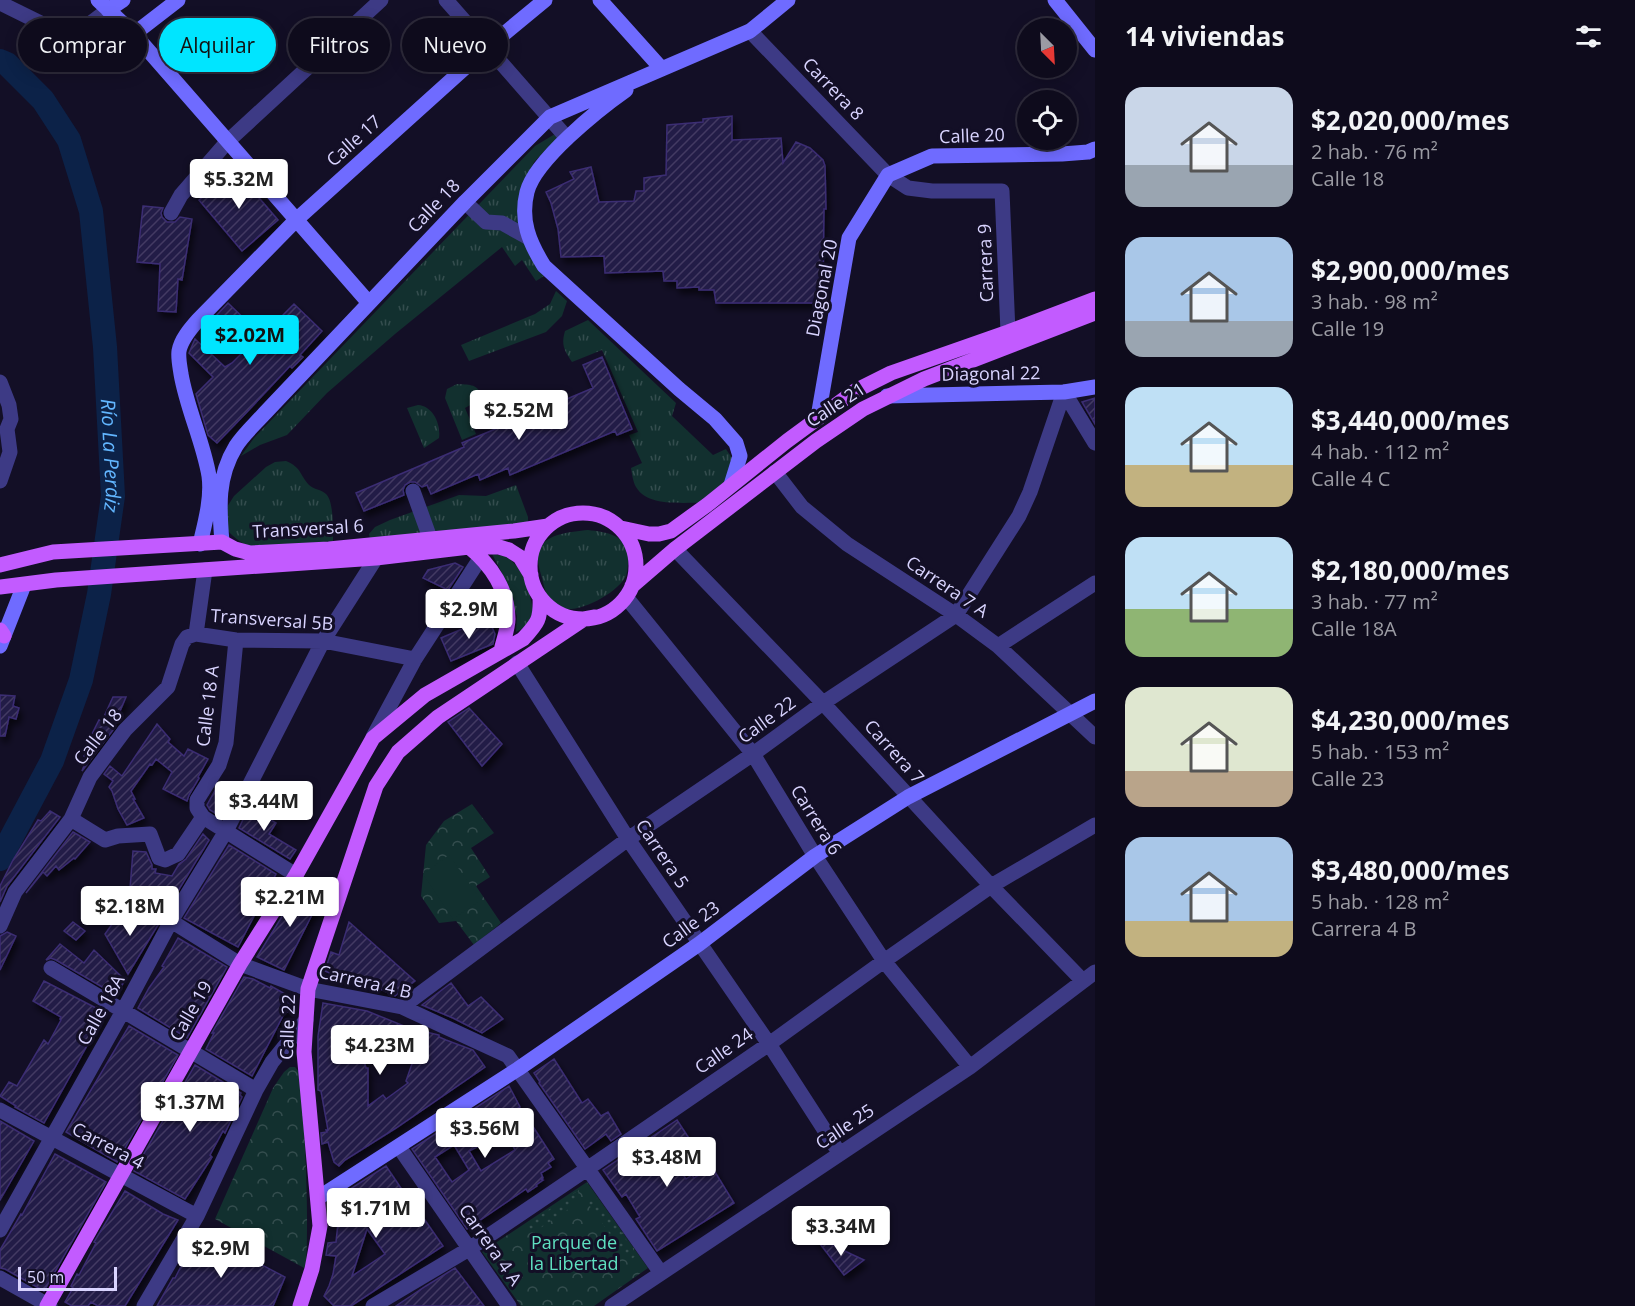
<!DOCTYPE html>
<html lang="es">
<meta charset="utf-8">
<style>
:root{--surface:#0e0b1c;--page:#1c1929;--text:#f1f3f6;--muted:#9b9ba3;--line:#2e2b3b;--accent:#00e5ff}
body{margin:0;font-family:"Open Sans",sans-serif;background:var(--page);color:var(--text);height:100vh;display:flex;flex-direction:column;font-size:22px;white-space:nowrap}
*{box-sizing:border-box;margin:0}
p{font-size:20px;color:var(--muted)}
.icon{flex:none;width:33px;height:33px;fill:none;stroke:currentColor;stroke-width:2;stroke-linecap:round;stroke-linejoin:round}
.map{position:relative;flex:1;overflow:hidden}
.sheet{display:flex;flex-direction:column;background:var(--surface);width:540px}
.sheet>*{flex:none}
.hud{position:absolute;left:18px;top:18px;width:570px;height:54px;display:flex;gap:12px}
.needle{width:39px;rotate:156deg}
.fabs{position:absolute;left:1017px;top:18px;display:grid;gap:12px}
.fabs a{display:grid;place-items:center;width:60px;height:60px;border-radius:50%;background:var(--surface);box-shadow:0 3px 15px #0003,0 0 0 2px var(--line);font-size:30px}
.scale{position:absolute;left:18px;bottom:15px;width:99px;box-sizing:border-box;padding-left:6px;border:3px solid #d9d4ff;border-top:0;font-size:16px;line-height:21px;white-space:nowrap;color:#d9d4ff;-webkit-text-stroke:4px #130f26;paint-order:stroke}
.price{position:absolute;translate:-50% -51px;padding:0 14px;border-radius:6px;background:#fff;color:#222;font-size:20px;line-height:39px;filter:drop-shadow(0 2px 3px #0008)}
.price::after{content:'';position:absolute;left:50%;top:36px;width:18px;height:14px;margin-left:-9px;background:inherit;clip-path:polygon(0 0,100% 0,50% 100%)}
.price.on{background:var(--accent);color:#111}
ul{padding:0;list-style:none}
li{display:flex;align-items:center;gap:18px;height:150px;padding:0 30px}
li span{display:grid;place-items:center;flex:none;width:168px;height:120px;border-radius:18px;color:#555}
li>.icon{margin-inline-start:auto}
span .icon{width:72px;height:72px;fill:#fffc;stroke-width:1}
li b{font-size:26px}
h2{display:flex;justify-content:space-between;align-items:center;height:72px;padding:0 30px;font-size:26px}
.pill{padding:0 21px;border-radius:27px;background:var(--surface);box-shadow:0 3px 15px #0003,0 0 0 2px var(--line);font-size:21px;line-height:54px}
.pill.on{background:var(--accent);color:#111}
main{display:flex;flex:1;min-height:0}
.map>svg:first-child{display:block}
.grass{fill:url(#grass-tufts)}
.park{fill:url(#park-crowns)}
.garden{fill:url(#garden-dots)}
.pitch{fill:#12302f}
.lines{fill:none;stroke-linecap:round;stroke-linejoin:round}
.river{stroke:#0c2248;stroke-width:24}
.building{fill:url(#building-hatch);stroke:#3b2d73;stroke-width:1.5;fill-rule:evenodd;filter:url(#shadow)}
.street{stroke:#3d3a85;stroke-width:15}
.secondary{stroke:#6f6bff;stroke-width:15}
.primary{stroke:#c25bff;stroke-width:15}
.labels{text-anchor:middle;stroke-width:6;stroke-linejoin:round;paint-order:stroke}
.street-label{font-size:18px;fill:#d9d4ff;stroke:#130f26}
.park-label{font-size:18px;fill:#5fe0c0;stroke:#130f26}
.water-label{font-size:20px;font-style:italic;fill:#62b6ff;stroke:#130f26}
</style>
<main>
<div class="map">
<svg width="1095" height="1306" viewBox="0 0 1095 1306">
<defs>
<pattern id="grass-tufts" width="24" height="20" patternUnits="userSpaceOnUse" patternTransform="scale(1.5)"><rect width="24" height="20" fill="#12302f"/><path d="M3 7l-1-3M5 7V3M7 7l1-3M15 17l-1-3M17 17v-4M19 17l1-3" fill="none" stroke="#344d4e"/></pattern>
<pattern id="park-crowns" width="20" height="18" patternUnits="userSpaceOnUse" patternTransform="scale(1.5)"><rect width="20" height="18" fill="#12302f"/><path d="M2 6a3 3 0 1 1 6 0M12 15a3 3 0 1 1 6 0" fill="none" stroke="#344d4e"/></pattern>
<pattern id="garden-dots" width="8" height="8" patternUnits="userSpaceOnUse" patternTransform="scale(1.5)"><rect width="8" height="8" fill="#12302f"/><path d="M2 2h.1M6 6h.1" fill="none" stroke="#344d4e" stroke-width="1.8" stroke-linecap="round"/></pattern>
<pattern id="building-hatch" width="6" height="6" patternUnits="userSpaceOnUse" patternTransform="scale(1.5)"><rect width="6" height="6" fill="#241b47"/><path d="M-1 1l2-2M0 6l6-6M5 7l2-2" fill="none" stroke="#433b63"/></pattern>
<filter id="shadow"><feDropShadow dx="3" dy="5.5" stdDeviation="3" flood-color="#0009"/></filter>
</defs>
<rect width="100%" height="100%" fill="#130f26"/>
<path class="grass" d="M555,134L567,135L550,145L534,162L524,184L534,263L544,276L536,281L522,260L515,266L502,247L395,334L327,393L287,435L260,445L241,456L254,438L535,146Z
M556,291L567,301L562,316L546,332L469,361L461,345L535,314L550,304Z
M588,320L676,403L672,416L713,455L726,449C727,451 731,456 732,458C738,474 712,494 702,503C681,502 648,507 636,487C633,482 632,474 631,468L642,463L629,435L638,432L602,350L572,362C564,350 561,345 565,331Z
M457,384C468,385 477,383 481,395L479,400L465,408L476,434L462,440L445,398L447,389Z
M418,405C433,406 441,424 439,438L424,448L407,408Z
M286,461C302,468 299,474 309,485C314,490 321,489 326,494C334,501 333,531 333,541C312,543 266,551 247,545C239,542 233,536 228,531L227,507L234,496L266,467L275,462Z
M516,485L528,517V521L524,524L370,539L369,534L375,527L390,520L459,495L486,496Z
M588,530C606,532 628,535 628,557C628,563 628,570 626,576C617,594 573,618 555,606C547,600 544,587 542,578C540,571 537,562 538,555C541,533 571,532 588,530Z
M492,554C497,555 502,555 506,557C525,567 529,593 534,612L527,626L516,632L517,616L501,571Z"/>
<path class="park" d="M472,804L494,833L471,848L490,877L476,886L501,923L474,945L456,921L439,923L421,896L426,845L444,821Z
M290,1067H295L299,1072L301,1078C305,1142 309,1205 306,1269L215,1219L273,1088L284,1072Z
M587,1182L648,1268L594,1306H521L482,1252Z"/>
<path class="garden" d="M579,1190L576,1204L533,1233L527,1224Z
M592,1198L594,1201L597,1198L637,1255L629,1261L587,1202Z"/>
<path class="pitch" d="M449,855L481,900L453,919L423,874Z"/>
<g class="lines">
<path class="river" id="s1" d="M0,61L7,64L43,100L69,140L91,211L105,347L113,496L99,594L81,680L52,761L0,859"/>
</g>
<path class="building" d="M732,116V140L781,138L783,163L796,142L810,148L823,160L825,166L826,209H824L823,290H825V303H716L714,290H699V287L677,288V281H664L663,271L605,273L604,256L561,257L558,229L551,203L546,192L574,179L570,172L591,167L599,202L634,201L636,191H644V178L666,175L667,125L703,122V119Z
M235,170L278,220L242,251L199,200Z
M143,206L163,208L161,213L162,217L167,222H175L180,217L192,219L182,280L178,279L176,312L158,311L160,264L137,262Z
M228,303L262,336L294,304L322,331L300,355L303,357L292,368L290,366L247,412L217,443L208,435L196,394L213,377L189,353L195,339L225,367L232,363L248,347L216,316Z
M602,357L632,429L617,435L615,431L510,475L508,468L480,480L478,474L431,494L427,485L422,487L415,482H410L405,485L403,490L404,495L364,511L356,493L464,447L462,443L593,388L583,365Z
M1095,398V424L1082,402Z
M455,563L463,567L448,590L423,578L428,570Z
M488,618L495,634L493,644L451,661L441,638Z
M0,695L15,696L13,706L19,708L16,719L9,717L5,736H0Z
M113,697H126L114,725L116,726L82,771L87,758L84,756L93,742L89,740L99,720L102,721Z
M469,708L502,744L482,766L448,722Z
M157,724L170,739L168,742L184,756L188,749L208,759L198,777L199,778L189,795L187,801L163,789L172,772L156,759L152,765L150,764L131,791L135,799H133L144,818L127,825L118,809L112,791L109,787L113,781L104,774L110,766L122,776Z
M217,787L234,793L222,817L210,810L207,805Z
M249,807L276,823L269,834L296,850L290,859L239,828Z
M50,811L60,817L7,886L0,902V886L13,860L38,820L41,821Z
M73,832L90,842L75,859L74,858L59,870L56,866L47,876L43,872L26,893Z
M203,834L209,840L167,909L130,889L133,851L146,852L152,865V869H156L155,873L172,876L179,864L186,859Z
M229,845L276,874L238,947L184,918Z
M302,884L312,889L321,897L284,970L257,957Z
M130,909L158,925L128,974L105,934L115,920Z
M73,922L85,931L76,940L64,931Z
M349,922L406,973L415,981L395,996L346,973L345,979L325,971L331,952L339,955Z
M7,932L16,936L0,970V936Z
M178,938L227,967L187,1038L138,1008L149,988L164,967L162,966L165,961Z
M60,944L84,963L94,950L125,980L116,995L56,960L51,958L46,960Z
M244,977L253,979L270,988L271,986L294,999L287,1012H285L252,1076L206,1049L214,1033H212Z
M44,981L96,1008L97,1007L104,1011V1015L44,1123L15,1107L16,1106L0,1096L9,1082L17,1086L44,1040L48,1044L61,1020L60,1019L61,1017L33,1001Z
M451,983L468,1006L481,997L503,1019L482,1033L453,1018L422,1005Z
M323,1003L367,1011L426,1035V1032L439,1035V1037L446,1040L473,1050L485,1067L396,1128L345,1160L339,1166L334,1162L328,1142L322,1144L321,1133L327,1132L326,1130H328L321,1091L318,1090V1036ZM377,1041L399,1046L398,1051L414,1058L406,1081L408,1083L386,1099L383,1095L368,1106V1068H366L360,1047L375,1049Z
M129,1026L178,1055L117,1162L66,1132Z
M554,1059L582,1103L588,1099L601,1116L608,1112L621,1134L611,1141L606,1134L585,1149L539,1083L540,1082L534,1073Z
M195,1065L241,1093L240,1095L242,1097L225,1133L223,1131L210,1155L212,1157L185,1199L134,1171Z
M509,1086L520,1107L512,1112L524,1130L532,1125L554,1159L548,1163L551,1167L541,1173L543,1178L541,1179L543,1180L536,1185L537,1186L528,1192L526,1189L467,1229L412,1149ZM503,1122L515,1140L511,1142L515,1150L481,1171L469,1151L485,1143L480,1136ZM454,1145L469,1170L452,1182L435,1157Z
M677,1120L694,1146L673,1159L686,1179L692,1175L694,1178L712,1167L734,1203L657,1251L636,1219L640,1217L626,1194L622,1197L603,1170Z
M0,1121L34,1141L0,1200Z
M55,1154L106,1182L44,1291L5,1269L0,1268V1250L21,1214L22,1215Z
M386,1166L413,1206H415L416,1213H420L443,1246L351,1306H334L324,1296L329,1286L333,1274L336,1256L326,1255L328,1243L336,1242L341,1195ZM367,1229L385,1254L352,1276Z
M125,1191L163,1214L178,1220L125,1306H98L91,1302L88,1306H72L65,1302L73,1288L71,1286L77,1274L79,1275L96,1243L94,1242Z
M199,1232L285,1277L273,1306H157L173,1278H175Z
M814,1236L851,1254L864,1260L844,1275Z
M455,1268L484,1306H396L426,1286Z"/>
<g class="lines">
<path class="street" d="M446,0L567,138
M0,3L71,38L108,10
M750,31L888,175L908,188L932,191H1002L1008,332
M465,202L486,222L502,223L529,238
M171,213L181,195L227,142L381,0
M0,382L9,405L11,419L7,429L10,452L0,481
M1064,392L1095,443
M775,472L802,507L847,544L956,615L998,646L1095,737
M413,491L430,538
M675,549L823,703L991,886L1083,981
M626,597L753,754L815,856L884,961L970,1067
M196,634L205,570
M236,640L226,743L219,765L197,800V808L203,817L296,875
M998,646L1095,583
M517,663L628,839L769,1044L840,1154
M373,737L415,659L481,557
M71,819L105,840L118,836L150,834L159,858L165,860L178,854L203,817
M171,921L240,964L308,989L402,1007L508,1056L661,1273
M0,926L15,892L71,819L90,777L125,730L168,687L182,644L187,637L196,634L236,640L323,641L415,659
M51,968L256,1090
M402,1007L628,839L753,754L823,703L956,615L1019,516L1030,492L1064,392
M0,1110L197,1216
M399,1147L509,1306
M0,1230L123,1011L171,921L226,831L323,641L376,558
M0,1278L50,1306
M144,1306L197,1216L256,1090L272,1062L306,1020
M373,1306L469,1249L587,1169L769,1044L884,961L991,886L1095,825
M612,1306L970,1067L1095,972"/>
<path class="secondary" d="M98,0L134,34L369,303
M600,0L661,68
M1055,0L1095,50
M108,10L123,0
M134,34L178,0
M626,90C599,109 535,160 527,192C520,220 529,242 544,266L679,389L715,419L736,443L740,456L731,485
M887,396L1064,392L1095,387
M818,417L849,238L888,175L932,156L1062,154L1088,152L1095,149
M222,542C219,507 217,477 236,446C243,435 255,424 264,414L465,202L550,117L750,31L788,0
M200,544C205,523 212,498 209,476C203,441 187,409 181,374C180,367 178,358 179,351C181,339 191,328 198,320L296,220L488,47L545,0
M0,646L24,585
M318,1198L518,1069L699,944L815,856L908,797L1095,701"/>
<path class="primary" d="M530 566a53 53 0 1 1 106 0a53 53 0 1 1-106 0Z
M621,528L649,534H659L671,531L707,505L787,441L855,391L891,373L1008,332L1095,299
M469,547C491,565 508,590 508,619C508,629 503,641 501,651
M0,565L53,552L222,542L235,549L250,553L329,549L514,531L548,526
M632,586L675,549L816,441L863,409L924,379L1095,313
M0,587L56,580L376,558L469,547H499L509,550L520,557L531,575
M0,630L4,636
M47,1306L240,964L296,875L373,738L425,695L523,639C538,623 541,619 540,597
M300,1306L312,1269L320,1226L304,1052L308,989L376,786L398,752L438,717L584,619L595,617"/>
</g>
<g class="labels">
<g class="street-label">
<text transform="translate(833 89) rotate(46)" y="6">Carrera 8</text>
<text transform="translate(972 136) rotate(-2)" y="6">Calle 20</text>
<text transform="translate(354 141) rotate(-42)" y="6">Calle 17</text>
<text transform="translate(434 206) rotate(-46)" y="6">Calle 18</text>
<text transform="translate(986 263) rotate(-92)" y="6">Carrera 9</text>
<text transform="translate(822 288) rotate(-79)" y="6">Diagonal 20</text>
<text transform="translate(991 374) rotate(-1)" y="6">Diagonal 22</text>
<text transform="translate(836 405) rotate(-33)" y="6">Calle 21</text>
<text transform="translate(308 529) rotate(-3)" y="6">Transversal 6</text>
<text transform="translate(947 587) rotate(34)" y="6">Carrera 7 A</text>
<text transform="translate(272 620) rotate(4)" y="6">Transversal 5B</text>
<text transform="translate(208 706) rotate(-83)" y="6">Calle 18 A</text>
<text transform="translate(767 720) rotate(-36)" y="6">Calle 22</text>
<text transform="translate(98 737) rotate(-52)" y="6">Calle 18</text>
<text transform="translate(894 752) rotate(48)" y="6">Carrera 7</text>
<text transform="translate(816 820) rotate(58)" y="6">Carrera 6</text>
<text transform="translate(662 854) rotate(56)" y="6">Carrera 5</text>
<text transform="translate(691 925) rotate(-36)" y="6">Calle 23</text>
<text transform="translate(365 982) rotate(13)" y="6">Carrera 4 B</text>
<text transform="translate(101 1010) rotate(-61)" y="6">Calle 18A</text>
<text transform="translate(191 1011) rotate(-60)" y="6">Calle 19</text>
<text transform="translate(288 1027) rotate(-88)" y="6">Calle 22</text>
<text transform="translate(724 1051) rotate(-35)" y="6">Calle 24</text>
<text transform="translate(845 1127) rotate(-34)" y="6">Calle 25</text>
<text transform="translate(108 1146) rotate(28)" y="6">Carrera 4</text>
<text transform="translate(490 1245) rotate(55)" y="6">Carrera 4 A</text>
</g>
<g class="park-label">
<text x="574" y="1249">Parque de<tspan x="574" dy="21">la Libertad</tspan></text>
</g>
<g class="water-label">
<text dy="7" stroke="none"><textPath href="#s1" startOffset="426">Río La Perdiz</textPath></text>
</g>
</g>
</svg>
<div class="fabs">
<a><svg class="needle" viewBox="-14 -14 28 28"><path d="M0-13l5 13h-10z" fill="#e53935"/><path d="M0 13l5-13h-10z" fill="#9b9ba3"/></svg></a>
<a><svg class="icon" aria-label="locate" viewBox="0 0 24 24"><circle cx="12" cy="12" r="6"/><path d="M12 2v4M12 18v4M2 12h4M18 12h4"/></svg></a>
</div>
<div class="scale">50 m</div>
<b class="price" style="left:239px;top:210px">$5.32M</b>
<b class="price on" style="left:250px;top:366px">$2.02M</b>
<b class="price" style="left:519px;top:441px">$2.52M</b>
<b class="price" style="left:469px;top:640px">$2.9M</b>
<b class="price" style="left:264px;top:832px">$3.44M</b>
<b class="price" style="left:290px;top:928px">$2.21M</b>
<b class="price" style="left:130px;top:937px">$2.18M</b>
<b class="price" style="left:380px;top:1076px">$4.23M</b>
<b class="price" style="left:190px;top:1133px">$1.37M</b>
<b class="price" style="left:485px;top:1159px">$3.56M</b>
<b class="price" style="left:667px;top:1188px">$3.48M</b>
<b class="price" style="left:376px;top:1239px">$1.71M</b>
<b class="price" style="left:841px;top:1257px">$3.34M</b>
<b class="price" style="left:221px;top:1279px">$2.9M</b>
<div class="hud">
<a class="pill">Comprar</a>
<a class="pill on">Alquilar</a>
<a class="pill">Filtros</a>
<a class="pill">Nuevo</a>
</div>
</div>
<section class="sheet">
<h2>14 viviendas<svg class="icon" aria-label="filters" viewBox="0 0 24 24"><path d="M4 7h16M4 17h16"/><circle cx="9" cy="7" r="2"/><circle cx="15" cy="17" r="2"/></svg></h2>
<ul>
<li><span style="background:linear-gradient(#c9d6e8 65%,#9aa5b1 0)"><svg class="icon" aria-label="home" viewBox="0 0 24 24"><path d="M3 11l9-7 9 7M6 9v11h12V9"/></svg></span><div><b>$2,020,000/mes</b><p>2 hab. · 76 m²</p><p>Calle 18</p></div></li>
<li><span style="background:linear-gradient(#a9c7e8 70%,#9aa5b1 0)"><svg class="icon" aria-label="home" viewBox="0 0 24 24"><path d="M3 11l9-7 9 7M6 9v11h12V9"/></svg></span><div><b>$2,900,000/mes</b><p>3 hab. · 98 m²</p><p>Calle 19</p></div></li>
<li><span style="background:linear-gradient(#bfe0f5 65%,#c2b280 0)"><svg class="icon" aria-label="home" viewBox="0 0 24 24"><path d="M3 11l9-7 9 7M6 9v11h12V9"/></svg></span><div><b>$3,440,000/mes</b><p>4 hab. · 112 m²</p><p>Calle 4 C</p></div></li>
<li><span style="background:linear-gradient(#bfe0f5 60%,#8fb573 0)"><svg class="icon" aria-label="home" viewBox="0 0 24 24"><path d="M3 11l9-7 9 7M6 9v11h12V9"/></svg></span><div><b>$2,180,000/mes</b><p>3 hab. · 77 m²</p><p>Calle 18A</p></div></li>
<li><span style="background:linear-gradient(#dfe7d0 70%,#b9a48a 0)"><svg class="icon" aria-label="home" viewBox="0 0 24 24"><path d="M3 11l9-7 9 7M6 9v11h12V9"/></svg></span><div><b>$4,230,000/mes</b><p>5 hab. · 153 m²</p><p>Calle 23</p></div></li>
<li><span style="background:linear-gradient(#a9c7e8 70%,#c2b280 0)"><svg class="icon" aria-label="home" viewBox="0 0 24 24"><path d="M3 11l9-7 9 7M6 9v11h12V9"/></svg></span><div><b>$3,480,000/mes</b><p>5 hab. · 128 m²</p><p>Carrera 4 B</p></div></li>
</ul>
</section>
</main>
